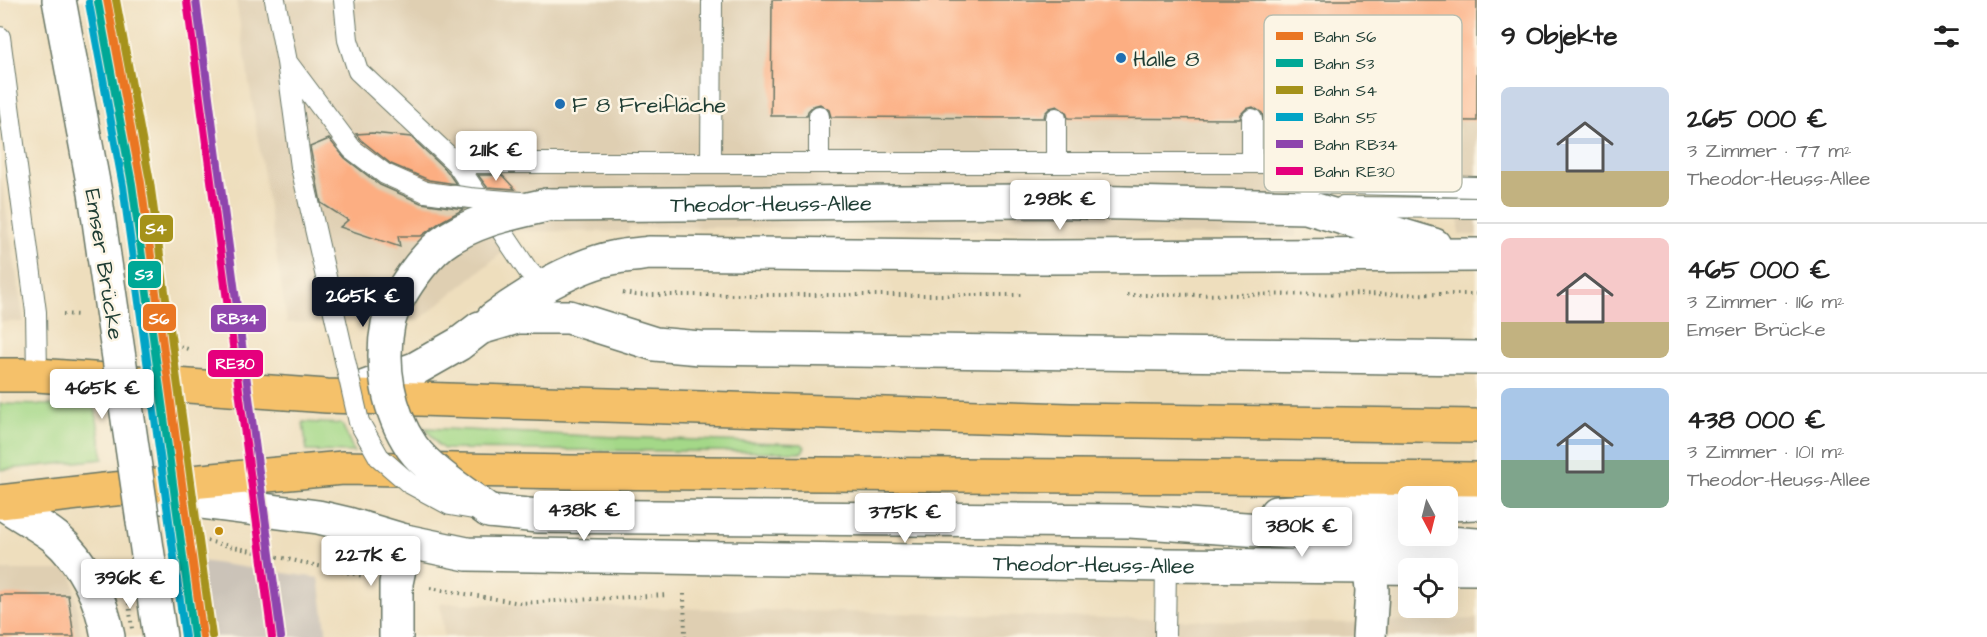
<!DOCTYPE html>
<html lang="de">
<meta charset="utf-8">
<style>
:root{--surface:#fff;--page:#f6f6f6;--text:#222;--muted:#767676;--line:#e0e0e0;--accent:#111827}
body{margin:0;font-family:"Architects Daughter",sans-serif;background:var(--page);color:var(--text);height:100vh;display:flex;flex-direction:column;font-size:22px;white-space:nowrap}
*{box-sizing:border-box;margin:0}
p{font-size:20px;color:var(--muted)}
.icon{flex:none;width:33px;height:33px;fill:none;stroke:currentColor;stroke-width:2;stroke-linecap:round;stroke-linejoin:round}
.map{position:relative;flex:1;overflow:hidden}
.drawer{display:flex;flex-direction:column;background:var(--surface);width:510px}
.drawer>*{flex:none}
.needle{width:39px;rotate:173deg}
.controls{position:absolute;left:1398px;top:486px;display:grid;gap:12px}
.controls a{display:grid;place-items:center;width:60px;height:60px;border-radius:9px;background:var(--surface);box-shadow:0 6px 24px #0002;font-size:30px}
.price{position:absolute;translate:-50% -51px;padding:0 14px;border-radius:6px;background:#fff;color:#222;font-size:20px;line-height:39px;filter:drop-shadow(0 2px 3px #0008)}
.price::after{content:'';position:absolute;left:50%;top:36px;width:18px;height:14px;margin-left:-9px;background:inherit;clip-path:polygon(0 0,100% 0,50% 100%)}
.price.active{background:var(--accent);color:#fff}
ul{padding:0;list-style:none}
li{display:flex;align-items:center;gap:18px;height:150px;padding:0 24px}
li+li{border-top:2px solid var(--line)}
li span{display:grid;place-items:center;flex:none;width:168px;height:120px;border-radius:9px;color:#555}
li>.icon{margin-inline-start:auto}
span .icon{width:72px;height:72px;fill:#fffc;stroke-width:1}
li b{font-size:26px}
h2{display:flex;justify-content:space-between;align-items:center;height:72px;padding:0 24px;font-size:26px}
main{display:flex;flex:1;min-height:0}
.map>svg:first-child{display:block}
.built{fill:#dfcfb2}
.industrial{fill:#cbc3b8}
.green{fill:#a4d888;stroke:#628a5e;stroke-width:1.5}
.building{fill:#fcae82}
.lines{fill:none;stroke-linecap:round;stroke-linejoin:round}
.lane-casing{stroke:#677564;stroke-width:22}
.street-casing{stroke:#677564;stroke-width:36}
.primary-casing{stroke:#677564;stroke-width:36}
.path{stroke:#677564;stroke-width:4;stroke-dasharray:1.5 4.5;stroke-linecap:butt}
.lane{stroke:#fff;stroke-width:20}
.street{stroke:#fff;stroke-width:33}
.primary{stroke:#f5c16b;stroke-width:33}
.lane-bridge-casing{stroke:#677564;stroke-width:22;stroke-linecap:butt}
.street-bridge-casing{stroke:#677564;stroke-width:36;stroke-linecap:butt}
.path-bridge{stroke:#677564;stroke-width:4;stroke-dasharray:1.5 4.5;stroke-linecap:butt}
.lane-bridge{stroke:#fff;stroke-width:20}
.street-bridge{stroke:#fff;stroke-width:33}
.rail-1-casing{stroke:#fcf5e5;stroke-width:12}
.rail-2-casing{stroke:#fcf5e5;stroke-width:12}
.rail-3-casing{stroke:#fcf5e5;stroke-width:12}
.rail-4-casing{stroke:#fcf5e5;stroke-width:12}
.rail-5-casing{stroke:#fcf5e5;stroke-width:12}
.rail-6-casing{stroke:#fcf5e5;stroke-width:12}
.rail-1{stroke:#ea7622;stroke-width:8}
.rail-2{stroke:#00a896;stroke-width:8}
.rail-3{stroke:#a5921a;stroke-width:8}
.rail-4{stroke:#02a4c6;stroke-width:8}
.rail-5{stroke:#8e44ad;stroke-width:8}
.rail-6{stroke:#e5007d;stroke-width:8}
.poi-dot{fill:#1f6fb2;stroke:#fcf5e5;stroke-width:2}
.bus-dot{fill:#c18c0d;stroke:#fcf5e5;stroke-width:2}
.labels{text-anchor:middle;stroke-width:5;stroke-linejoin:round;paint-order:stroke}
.poi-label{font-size:22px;fill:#1f3d34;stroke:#fcf5e5;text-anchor:start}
.street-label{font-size:22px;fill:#1f3d34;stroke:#fcf5e5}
.key{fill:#fcf5e5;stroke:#babeb0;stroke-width:1.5}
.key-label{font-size:16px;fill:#1f3d34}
.line-badge{stroke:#fcf5e5;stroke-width:2}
.badge-label{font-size:16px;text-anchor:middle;font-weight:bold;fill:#fff}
</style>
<main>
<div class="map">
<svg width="1477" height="637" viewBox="0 0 1477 637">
<rect width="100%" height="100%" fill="#fcf5e5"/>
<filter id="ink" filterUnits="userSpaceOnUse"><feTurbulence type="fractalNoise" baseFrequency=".0167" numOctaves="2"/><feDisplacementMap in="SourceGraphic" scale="12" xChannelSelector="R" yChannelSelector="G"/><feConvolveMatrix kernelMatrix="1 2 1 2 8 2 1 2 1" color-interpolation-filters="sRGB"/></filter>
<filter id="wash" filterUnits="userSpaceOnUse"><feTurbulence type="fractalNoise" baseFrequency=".008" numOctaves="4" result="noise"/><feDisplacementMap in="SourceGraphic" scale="24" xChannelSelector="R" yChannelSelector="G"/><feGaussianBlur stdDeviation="1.35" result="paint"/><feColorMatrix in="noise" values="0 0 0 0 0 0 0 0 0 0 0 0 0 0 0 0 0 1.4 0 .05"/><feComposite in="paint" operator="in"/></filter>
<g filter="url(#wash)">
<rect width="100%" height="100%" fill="#eedebd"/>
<path class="built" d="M236,0H1477V235H1459V128L1301,129L1296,237L887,228L629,227L628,232L502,231L494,233L503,252L418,321L287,323Z
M0,172L24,322H0Z
M0,570H72L81,637H0Z
M440,603L1336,623L1477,619V637H444Z"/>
<path class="industrial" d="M173,557L319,578L327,637H184Z"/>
<path class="green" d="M0,404L95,406L103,459L0,470Z
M303,422L342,424L354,452L307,451Z
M426,428L590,436L802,444L805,447L802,452L444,449L438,445Z"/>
<g id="blocks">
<path class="building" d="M772,0H1477V121L1264,119L1262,113L1253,107L1246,109L1241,114L1240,119L1068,118L1066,112L1057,106L1050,108L1045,113L1044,118L831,117L829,110L820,104L813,106L808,111L807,116H771Z
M372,133L411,137L447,171L456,184L429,180L391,164L361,140L356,134Z
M329,139L345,158L380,185L421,203L464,209L442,221L421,236H398L400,247L340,227L348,220L321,203L310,147Z
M478,175H502L515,189L487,187Z
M0,595H68L74,637H0Z"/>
</g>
</g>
<g filter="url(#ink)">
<use href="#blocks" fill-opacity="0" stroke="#677564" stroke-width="1.5"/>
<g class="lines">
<g class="lane-casing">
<path id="lane" d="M275,0L287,62L301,167
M344,0L348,40L358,71L456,163H1279L1308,183L1477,187
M0,37L36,312L37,375
M287,62L352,149L385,174L426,192
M819,116V162
M1056,118V162
M711,162L712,0
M456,163L527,269L548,292
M1252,163V119
M1342,207L1477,208
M1165,637L1166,565"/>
</g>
<g class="street-casing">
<g id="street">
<path d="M59,0L95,193L104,256"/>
<path id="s1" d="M547,205L1037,201L1306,207L1434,245"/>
<path d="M493,319C525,295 577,264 617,257C627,255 638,255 649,253L1042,257L1477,255"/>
<path d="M360,389L415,369L459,344L480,328L517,317H569L655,344L700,348L1477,358"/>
<path id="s2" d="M138,494L318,517L348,524L405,541L467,554L1166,565L1477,568"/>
<path d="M1,502C18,514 38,524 55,537C84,562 102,600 108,637"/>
<path d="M1448,504L1477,503"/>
<path d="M489,511L538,516L1130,521L1477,545"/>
<path d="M1276,513L1408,506"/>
<path d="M151,576L160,637"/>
<path d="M396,637V583L405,541"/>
<path d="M1369,637L1372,591L1370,567"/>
</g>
</g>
<g class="primary-casing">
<path id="primary" d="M0,375H37L327,396L1070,420L1477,426
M0,502L104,490L343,468L570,472L1477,479"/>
</g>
<path class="path" d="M623,293L636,295H1023
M1127,295L1477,294
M63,314L79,315
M152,337L188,349
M207,541L363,576
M430,588L520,603L667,595
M684,594L685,637"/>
<use href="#lane" class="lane"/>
<use href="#street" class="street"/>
<use href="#primary" class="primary"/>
<g class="lane-bridge-casing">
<path id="lane-bridge" d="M301,167L359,422L379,457L409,483L450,505L479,510
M426,192L470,198L521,202"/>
</g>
<g class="street-bridge-casing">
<path id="street-bridge" d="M104,256L151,576
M489,511C466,494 428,470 412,447C388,412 380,365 388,324C392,307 403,289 413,275C421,264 430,253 441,244C471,221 511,213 547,205"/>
</g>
<path class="path-bridge" d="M129,603L132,629"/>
<use href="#lane-bridge" class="lane-bridge"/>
<use href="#street-bridge" class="street-bridge"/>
<g class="rail-1-casing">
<path id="rail-1" d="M107,0L141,183L203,637"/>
</g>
<g class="rail-2-casing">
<path id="rail-2" d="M98,2L132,184L194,637"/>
</g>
<g class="rail-3-casing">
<path id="rail-3" d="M116,0L150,182L212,636"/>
</g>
<g class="rail-4-casing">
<path id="rail-4" d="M89,3L123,186L185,637"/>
</g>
<g class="rail-5-casing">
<path id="rail-5" d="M196,0L281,637"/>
</g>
<g class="rail-6-casing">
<path id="rail-6" d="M187,1L272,637"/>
</g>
<use href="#rail-1" class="rail-1"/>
<use href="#rail-2" class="rail-2"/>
<use href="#rail-3" class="rail-3"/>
<use href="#rail-4" class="rail-4"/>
<use href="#rail-5" class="rail-5"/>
<use href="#rail-6" class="rail-6"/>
</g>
</g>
<g class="poi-dot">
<circle cx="1121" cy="58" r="6"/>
<circle cx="560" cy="104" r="6"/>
</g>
<circle class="bus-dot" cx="219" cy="531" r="5"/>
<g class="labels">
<g class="poi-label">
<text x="1133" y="66">Halle 8</text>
<text x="572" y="112">F 8 Freifläche</text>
</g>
<g class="street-label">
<text dy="8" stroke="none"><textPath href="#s1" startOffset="224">Theodor-Heuss-Allee</textPath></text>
<text transform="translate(105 264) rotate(81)" y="8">Emser Brücke</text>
<text dy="8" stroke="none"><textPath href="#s2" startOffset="962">Theodor-Heuss-Allee</textPath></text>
</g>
</g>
<rect x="1264" y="15" width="198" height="177" rx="9" class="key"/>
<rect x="1276" y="32" width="27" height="8" fill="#ea7622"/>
<rect x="1276" y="59" width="27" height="8" fill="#00a896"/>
<rect x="1276" y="86" width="27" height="8" fill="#a5921a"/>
<rect x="1276" y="113" width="27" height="8" fill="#02a4c6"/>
<rect x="1276" y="140" width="27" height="8" fill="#8e44ad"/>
<rect x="1276" y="167" width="27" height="8" fill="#e5007d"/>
<g class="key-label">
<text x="1314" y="42">Bahn S6</text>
<text x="1314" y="69">Bahn S3</text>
<text x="1314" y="96">Bahn S4</text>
<text x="1314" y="123">Bahn S5</text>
<text x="1314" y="150">Bahn RB34</text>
<text x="1314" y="177">Bahn RE30</text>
</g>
<g class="line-badge">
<rect x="139" y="214" width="35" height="29" rx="6" fill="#a5921a"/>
<rect x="127" y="260" width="35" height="29" rx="6" fill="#00a896"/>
<rect x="142" y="303" width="35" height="29" rx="6" fill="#ea7622"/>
<rect x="210" y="304" width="57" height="29" rx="6" fill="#8e44ad"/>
<rect x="207" y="349" width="57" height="29" rx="6" fill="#e5007d"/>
</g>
<g class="badge-label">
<text x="156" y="234">S4</text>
<text x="144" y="280">S3</text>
<text x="159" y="324">S6</text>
<text x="238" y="324">RB34</text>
<text x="235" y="369">RE30</text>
</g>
</svg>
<div class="controls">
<a><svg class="needle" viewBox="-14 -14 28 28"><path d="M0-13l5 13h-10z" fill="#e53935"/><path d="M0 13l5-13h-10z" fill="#767676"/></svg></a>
<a><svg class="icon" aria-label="locate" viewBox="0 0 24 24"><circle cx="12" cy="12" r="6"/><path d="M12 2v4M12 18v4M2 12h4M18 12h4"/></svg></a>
</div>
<b class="price" style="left:496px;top:182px">211K €</b>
<b class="price" style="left:1060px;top:231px">298K €</b>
<b class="price active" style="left:363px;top:328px">265K €</b>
<b class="price" style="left:102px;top:420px">465K €</b>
<b class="price" style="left:584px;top:542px">438K €</b>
<b class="price" style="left:905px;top:544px">375K €</b>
<b class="price" style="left:1302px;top:558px">380K €</b>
<b class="price" style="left:371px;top:587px">227K €</b>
<b class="price" style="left:130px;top:610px">396K €</b>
</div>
<section class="drawer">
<h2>9 Objekte<svg class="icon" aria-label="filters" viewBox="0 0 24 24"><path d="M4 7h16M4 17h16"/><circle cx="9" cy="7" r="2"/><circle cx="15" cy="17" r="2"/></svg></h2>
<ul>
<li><span style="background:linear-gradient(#c9d6e8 70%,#c2b280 0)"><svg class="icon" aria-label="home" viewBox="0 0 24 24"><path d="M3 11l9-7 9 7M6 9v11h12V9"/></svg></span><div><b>265 000 €</b><p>3 Zimmer · 77 m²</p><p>Theodor-Heuss-Allee</p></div></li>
<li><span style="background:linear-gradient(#f6c9c9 70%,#c2b280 0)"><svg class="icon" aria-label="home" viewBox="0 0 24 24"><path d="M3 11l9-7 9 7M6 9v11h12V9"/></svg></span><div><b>465 000 €</b><p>3 Zimmer · 116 m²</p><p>Emser Brücke</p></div></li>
<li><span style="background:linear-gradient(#a9c7e8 60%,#7fa58c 0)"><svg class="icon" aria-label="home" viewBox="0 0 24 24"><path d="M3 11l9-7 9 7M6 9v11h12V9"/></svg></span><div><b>438 000 €</b><p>3 Zimmer · 101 m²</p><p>Theodor-Heuss-Allee</p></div></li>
</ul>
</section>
</main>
